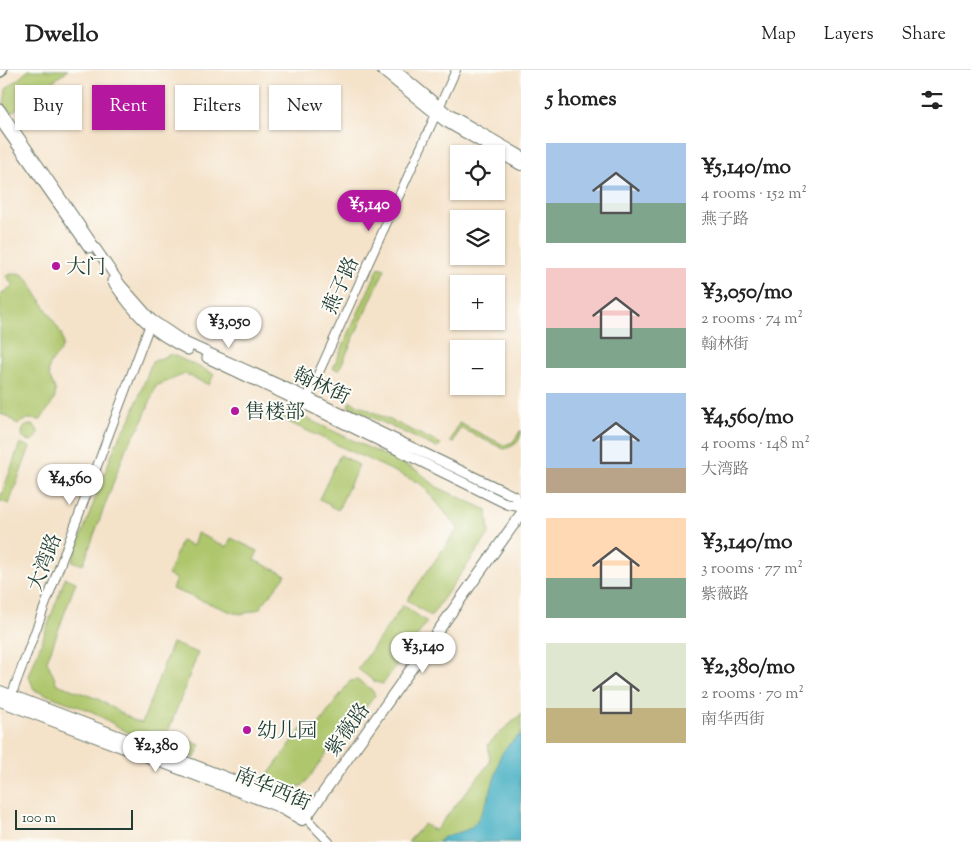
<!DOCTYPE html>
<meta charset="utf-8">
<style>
:root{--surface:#fff;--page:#f2f2f2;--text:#222;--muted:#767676;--line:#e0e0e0;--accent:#b5179e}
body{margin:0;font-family:"Sorts Mill Goudy","Noto Serif SC",serif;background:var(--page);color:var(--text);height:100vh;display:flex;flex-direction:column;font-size:19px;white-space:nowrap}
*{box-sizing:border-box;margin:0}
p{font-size:16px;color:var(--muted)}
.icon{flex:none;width:28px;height:28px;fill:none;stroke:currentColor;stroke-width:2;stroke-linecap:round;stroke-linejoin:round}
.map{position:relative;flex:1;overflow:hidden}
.sheet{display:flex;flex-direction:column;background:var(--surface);width:450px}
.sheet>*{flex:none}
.top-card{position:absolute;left:15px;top:15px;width:430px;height:45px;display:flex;gap:10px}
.fabs{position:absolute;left:450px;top:75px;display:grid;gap:10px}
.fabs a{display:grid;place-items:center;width:55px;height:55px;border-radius:0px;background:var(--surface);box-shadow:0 1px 4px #0004;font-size:25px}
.scale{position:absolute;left:15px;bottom:12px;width:118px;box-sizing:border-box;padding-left:5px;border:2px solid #1f3d34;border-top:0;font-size:14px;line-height:18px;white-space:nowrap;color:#1f3d34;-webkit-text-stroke:4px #fdfcf7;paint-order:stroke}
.price{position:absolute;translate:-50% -42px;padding:0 11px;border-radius:18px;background:#fff;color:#222;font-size:16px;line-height:32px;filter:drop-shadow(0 1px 2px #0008)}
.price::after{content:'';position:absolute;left:50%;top:30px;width:15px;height:11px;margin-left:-8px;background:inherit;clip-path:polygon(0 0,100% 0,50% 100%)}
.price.selected{background:var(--accent);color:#fff}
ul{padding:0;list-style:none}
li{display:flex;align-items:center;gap:15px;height:125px;padding:0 25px}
li span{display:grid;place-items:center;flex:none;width:140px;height:100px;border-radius:0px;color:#555}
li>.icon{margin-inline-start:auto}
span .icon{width:60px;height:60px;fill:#fffc;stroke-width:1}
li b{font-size:21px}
h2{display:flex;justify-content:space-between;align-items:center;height:60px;padding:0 25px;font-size:21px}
.pill{padding:0 18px;border-radius:0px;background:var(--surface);box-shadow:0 1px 4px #0004;font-size:18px;line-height:45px}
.pill.selected{background:var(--accent);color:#fff}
header{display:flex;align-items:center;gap:30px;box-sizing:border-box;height:70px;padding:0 25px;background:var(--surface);border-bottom:1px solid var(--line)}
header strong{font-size:24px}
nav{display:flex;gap:28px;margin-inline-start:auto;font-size:18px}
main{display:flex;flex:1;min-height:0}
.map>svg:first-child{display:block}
.green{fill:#aec66c;stroke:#668250}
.water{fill:#44afc3;stroke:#32767c}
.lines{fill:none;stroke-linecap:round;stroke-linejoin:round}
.minor-casing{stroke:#6a7768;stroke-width:10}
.tertiary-casing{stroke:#6a7768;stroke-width:11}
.secondary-casing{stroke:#6a7768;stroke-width:12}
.primary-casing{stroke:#6a7768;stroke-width:14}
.minor{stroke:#fff;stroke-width:8}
.tertiary{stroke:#fff;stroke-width:9}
.secondary{stroke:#fff;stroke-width:10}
.primary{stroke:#fff;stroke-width:11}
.poi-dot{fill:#b5179e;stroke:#fdfcf7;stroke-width:2}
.labels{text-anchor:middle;stroke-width:4;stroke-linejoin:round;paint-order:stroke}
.poi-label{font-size:20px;fill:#1f3d34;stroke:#fdfcf7;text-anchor:start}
.street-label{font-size:20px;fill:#1f3d34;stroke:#fdfcf7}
</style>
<header>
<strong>Dwello</strong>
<nav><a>Map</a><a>Layers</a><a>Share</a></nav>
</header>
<main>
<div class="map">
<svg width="521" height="772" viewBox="0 0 521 772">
<rect width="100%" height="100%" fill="#fdfcf7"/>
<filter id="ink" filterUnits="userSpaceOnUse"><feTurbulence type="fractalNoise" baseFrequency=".02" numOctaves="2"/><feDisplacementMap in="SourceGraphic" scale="10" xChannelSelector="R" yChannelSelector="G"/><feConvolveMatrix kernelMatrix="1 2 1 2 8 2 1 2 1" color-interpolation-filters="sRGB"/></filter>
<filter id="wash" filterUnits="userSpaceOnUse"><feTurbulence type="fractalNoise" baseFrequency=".0096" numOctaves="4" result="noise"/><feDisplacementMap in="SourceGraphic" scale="20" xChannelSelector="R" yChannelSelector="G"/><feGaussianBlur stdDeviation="1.12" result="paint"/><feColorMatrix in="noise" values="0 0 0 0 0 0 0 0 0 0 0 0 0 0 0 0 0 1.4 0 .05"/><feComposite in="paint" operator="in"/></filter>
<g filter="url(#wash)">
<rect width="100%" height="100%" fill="#f4e2c9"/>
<path class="green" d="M29,0H68L11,43L4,35L6,19Z
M379,197L385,199L339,300L333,298Z
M15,203L22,204L27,208L61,263C68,284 53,283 49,298C46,309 58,316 55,327C54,333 44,343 41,350L28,349L17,354L7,346L0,344V225L13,215L6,206Z
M171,284L214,304L209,315L185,304L156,316L141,355L126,378L83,495L72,491L116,373L130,350L152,292Z
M350,331L441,374L437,378L348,336Z
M276,334L418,401L437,417L487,440L489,464L431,546L407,530L458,458L421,414L271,344Z
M459,353L504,375L513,372L521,360C521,372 515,376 504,379L460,358L453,373L450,372Z
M22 363a8 8 0 1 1 16 0a8 8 0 1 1-16 0Z
M20,373L30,377L9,434L0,431V429Z
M340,385L359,395L338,440L330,436V434L319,429Z
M197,463L227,477L231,468L258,481L254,490L286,505L259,539L243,544L234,543L172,519L176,509L168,505L181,471L193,476Z
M65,508L76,512L47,591L57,614L98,629L133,650L142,653L172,573L198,583L168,662L200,675L195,688L127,662L93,642L34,620L29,606Z
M403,535L427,552L383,614L375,612L358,599Z
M357,610L371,619L375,625L357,650L339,666L304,715L284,721L274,717L275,716L265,709L302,658L312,664L350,611Z
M521,644V772H408L424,754L435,761L490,692L488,674Z"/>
<path class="water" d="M521,664V772H438C447,761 467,765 475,753C486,738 491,720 496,703C498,698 498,692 500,687C504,678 513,670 521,664Z"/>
</g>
<g filter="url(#ink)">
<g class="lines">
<g class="minor-casing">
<path id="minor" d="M305,333L456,0
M10,629L149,257L153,253
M305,747L329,772"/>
</g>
<g class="tertiary-casing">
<path id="tertiary" d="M0,39L121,215L151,249L185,272L307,327L514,426L521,434
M0,51L89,178
M112,211C135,245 151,262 188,280
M207,288L304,334L507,434L521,437"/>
</g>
<g class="secondary-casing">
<path id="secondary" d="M382,0L445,51L521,95
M395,0L448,44L521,86
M0,621L280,728L309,743
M0,631L277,736L302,750L309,743L521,444"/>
</g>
<g class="primary-casing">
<path id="primary" d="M0,1L1,0"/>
</g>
<use href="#minor" class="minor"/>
<use href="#tertiary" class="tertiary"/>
<use href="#secondary" class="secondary"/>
<use href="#primary" class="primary"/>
</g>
</g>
<g class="poi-dot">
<circle cx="56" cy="196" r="5"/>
<circle cx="235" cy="341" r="5"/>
<circle cx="247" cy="660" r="5"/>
</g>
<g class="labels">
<g class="poi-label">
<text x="66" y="203">大门</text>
<text x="245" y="348">售楼部</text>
<text x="257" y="667">幼儿园</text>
</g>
<g class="street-label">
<text transform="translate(340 215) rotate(-66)" y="7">燕子路</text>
<text transform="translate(322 315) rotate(25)" y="7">翰林街</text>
<text transform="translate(44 492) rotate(-69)" y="7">大湾路</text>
<text transform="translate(347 659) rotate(-54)" y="7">紫薇路</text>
<text transform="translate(273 718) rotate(23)" y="7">南华西街</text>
</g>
</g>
</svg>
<div class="fabs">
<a><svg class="icon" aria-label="locate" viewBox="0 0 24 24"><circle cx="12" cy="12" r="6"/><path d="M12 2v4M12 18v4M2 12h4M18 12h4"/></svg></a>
<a><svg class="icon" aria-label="layers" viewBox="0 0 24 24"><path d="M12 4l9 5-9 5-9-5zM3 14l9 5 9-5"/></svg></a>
<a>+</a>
<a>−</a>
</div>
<div class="scale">100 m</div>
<b class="price selected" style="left:369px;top:162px">¥5,140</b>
<b class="price" style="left:229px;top:279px">¥3,050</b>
<b class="price" style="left:70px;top:436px">¥4,560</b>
<b class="price" style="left:423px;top:604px">¥3,140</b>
<b class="price" style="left:156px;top:703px">¥2,380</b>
<div class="top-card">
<a class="pill">Buy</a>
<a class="pill selected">Rent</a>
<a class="pill">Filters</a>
<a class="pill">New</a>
</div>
</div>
<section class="sheet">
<h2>5 homes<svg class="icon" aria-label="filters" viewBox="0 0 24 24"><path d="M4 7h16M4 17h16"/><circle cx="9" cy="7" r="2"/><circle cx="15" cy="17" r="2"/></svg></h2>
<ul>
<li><span style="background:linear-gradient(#a9c7e8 60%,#7fa58c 0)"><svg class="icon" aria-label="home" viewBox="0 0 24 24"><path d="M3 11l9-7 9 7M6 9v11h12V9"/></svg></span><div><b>¥5,140/mo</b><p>4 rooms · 152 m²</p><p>燕子路</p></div></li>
<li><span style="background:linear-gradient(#f6c9c9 60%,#7fa58c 0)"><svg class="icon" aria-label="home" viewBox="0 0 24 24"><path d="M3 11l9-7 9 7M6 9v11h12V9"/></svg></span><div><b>¥3,050/mo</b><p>2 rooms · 74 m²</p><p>翰林街</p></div></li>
<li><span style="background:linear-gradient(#a9c7e8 75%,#b9a48a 0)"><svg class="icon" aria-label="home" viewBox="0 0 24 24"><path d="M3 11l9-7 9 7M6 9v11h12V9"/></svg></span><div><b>¥4,560/mo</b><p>4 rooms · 148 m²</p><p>大湾路</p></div></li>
<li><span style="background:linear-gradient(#ffd9b3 60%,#7fa58c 0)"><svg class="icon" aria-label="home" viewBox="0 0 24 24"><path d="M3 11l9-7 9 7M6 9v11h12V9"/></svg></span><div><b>¥3,140/mo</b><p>3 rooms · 77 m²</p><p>紫薇路</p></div></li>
<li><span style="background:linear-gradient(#dfe7d0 65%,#c2b280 0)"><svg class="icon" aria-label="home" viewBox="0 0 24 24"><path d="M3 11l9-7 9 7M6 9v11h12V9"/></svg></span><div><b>¥2,380/mo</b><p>2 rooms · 70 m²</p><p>南华西街</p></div></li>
</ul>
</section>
</main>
